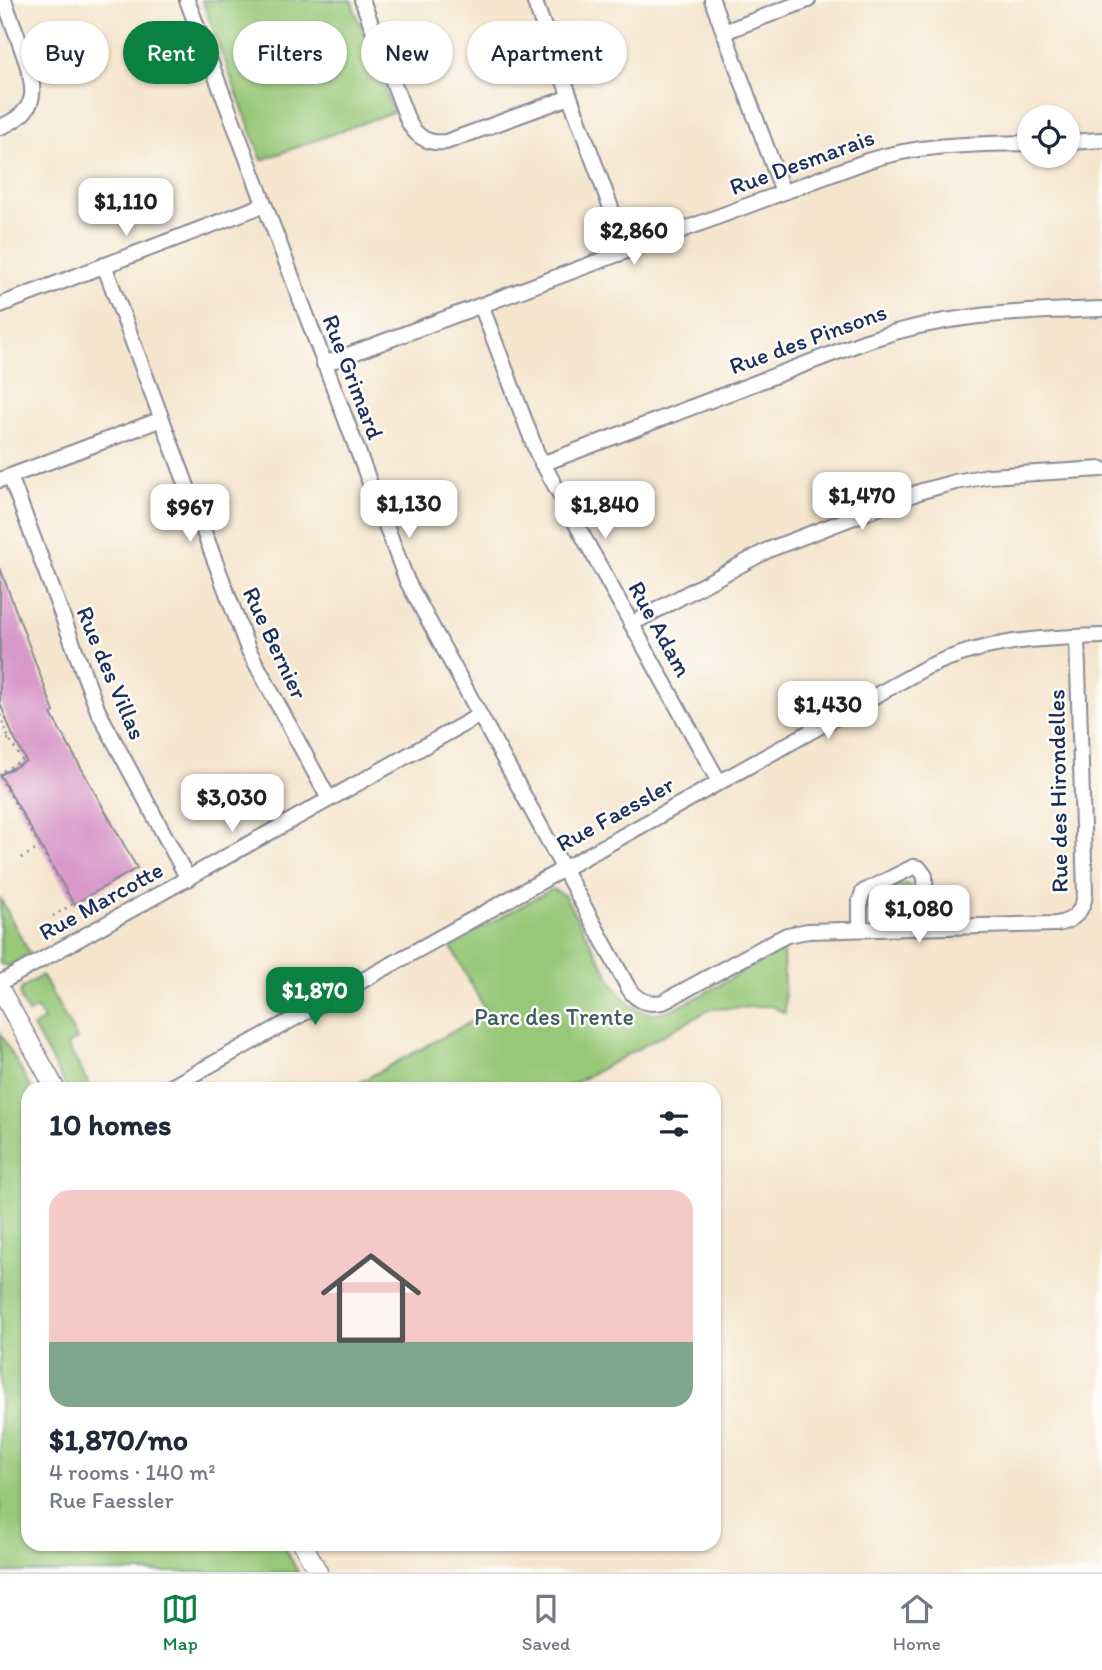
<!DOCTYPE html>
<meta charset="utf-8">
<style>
:root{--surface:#fff;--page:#f6f6f7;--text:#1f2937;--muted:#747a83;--line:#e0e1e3;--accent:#0b8043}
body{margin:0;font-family:Itim,sans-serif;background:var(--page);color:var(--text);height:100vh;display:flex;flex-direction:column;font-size:26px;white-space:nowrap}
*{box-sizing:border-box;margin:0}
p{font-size:23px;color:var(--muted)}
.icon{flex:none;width:38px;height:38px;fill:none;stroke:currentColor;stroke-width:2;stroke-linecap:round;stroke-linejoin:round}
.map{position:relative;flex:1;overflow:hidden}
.sheet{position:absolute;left:21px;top:1082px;width:700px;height:469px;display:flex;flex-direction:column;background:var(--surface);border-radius:21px;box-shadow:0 2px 5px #0004}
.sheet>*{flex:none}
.guide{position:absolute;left:21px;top:21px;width:700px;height:63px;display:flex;gap:14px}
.controls{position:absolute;left:1017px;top:105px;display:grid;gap:14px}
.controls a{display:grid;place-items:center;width:63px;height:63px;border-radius:50%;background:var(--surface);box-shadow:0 2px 5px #0004;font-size:35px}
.price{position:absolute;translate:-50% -60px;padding:0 16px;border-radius:14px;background:#fff;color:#222;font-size:23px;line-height:46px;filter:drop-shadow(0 2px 4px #0008)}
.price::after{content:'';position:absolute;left:50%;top:42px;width:21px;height:16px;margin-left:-10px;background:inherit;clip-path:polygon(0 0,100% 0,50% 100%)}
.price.selected{background:var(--accent);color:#fff}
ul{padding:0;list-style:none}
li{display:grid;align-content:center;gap:14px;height:371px;padding:0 28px}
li+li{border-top:2px solid var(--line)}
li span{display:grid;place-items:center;height:217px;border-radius:21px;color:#555}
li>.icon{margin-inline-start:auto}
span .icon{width:126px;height:126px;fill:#fffc;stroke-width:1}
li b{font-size:30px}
h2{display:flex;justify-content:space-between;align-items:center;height:84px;padding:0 28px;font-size:30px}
.pill{padding:0 24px;border-radius:32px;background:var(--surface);box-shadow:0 2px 5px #0004;font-size:24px;line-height:63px}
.pill.selected{background:var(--accent);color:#fff}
.tabs{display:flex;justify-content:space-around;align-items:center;height:98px;border-top:2px solid var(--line);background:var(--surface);font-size:19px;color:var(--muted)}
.tabs a{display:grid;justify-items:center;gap:4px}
.tabs .selected{color:var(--accent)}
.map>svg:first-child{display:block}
.green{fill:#97c878;stroke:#597c6b;stroke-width:2}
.building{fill:#d898c8}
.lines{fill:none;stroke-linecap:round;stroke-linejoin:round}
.minor-casing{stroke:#888a96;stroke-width:18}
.tertiary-casing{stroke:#888a96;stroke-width:21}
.path{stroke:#888a96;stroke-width:2.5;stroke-dasharray:2 5;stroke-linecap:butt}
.minor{stroke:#fff;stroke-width:14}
.tertiary{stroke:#fff;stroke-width:18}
.labels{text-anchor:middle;stroke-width:5;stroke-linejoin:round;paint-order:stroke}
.street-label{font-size:24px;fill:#1b2f5e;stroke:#fdfcf7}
.park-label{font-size:24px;fill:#405d66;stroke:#fdfcf7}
</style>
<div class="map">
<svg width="1102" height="1572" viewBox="0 0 1102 1572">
<rect width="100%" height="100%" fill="#fdfcf7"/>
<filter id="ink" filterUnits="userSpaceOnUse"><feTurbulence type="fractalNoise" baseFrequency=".0143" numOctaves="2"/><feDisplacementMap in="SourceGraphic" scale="14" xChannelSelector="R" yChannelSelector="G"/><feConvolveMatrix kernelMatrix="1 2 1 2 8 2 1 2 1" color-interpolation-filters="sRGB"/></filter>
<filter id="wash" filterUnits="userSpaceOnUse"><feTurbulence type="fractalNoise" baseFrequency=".00686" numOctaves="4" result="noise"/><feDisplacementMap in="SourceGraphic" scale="28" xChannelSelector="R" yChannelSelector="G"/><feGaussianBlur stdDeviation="1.57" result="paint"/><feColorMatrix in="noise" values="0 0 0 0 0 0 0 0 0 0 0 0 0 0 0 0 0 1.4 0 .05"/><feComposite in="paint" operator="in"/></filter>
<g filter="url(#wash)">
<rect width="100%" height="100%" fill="#f5e5cd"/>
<path class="green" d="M202,0H351L393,112L262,160Z
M903,883C916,885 916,900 912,911L902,917L876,916L872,910L875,899Z
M552,889L564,895L613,983C622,997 631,1010 650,1013C678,1017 752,962 783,949L785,1013L771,1006L711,1009L566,1088H349L487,1013L450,945Z
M0,898L30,954L9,966L0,964Z
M42,975L77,1039L67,1045L91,1088H67L33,1027L44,1020L37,1008L28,1013L20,997L21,989Z
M0,1033L31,1088H28V1544H283L298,1572H0Z"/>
<g id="blocks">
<path class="building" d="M0,568L54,712L51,714L137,868L74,904L0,775L26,761L13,736L0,703Z"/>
</g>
</g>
<g filter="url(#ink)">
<use href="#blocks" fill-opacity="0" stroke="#888a96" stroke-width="2"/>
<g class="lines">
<g class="minor-casing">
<path id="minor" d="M187,0L407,581L629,989C637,1001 648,1005 663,1002L775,941L787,935L808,931L1056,924C1073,922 1084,910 1085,893L1077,637
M362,0L408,121C416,137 428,144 446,142L570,97
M534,0L627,251
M712,0L783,192
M724,32L808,0
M0,127C41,111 36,87 23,52C17,34 10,17 4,0
M1068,142L1102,140
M104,265L248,649L329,799
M0,305L264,205
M481,305L537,453L719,782
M324,364L867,161C920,144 974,144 1029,143
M542,464L866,341C947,313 1018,312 1102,309
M10,476L98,711L188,879
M0,480L162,419
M631,624L768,550L922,491L955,482L989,476L1102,469
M860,928V901L863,892L913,867L919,868L925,876L926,927
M0,983L480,715
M169,1088L927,667C986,640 1038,638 1102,636"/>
</g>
<g class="tertiary-casing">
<path id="tertiary" d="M0,989L55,1088
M303,1544L318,1572"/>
</g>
<path class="path" d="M0,715L9,739L22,760L0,773
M0,739H9
M0,777L73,904L53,916
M21,858L41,847"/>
<use href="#minor" class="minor"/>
<use href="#tertiary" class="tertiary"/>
</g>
</g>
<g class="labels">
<g class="street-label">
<text transform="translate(802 162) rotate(-20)" y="8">Rue Desmarais</text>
<text transform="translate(808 339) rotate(-20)" y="8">Rue des Pinsons</text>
<text transform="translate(353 377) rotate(69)" y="8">Rue Grimard</text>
<text transform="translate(660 629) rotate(61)" y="8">Rue Adam</text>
<text transform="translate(275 643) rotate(65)" y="8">Rue Bernier</text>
<text transform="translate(111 673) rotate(67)" y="8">Rue des Villas</text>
<text transform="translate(1058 791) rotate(-91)" y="8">Rue des Hirondelles</text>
<text transform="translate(615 814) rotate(-29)" y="8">Rue Faessler</text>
<text transform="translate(101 901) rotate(-29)" y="8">Rue Marcotte</text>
</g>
<g class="park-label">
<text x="554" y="1025">Parc des Trente</text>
</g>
</g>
</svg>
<div class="controls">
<a><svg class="icon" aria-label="locate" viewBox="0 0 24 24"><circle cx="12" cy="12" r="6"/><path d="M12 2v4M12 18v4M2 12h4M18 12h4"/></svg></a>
</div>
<b class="price" style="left:126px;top:238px">$1,110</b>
<b class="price" style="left:634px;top:267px">$2,860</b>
<b class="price" style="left:862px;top:532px">$1,470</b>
<b class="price" style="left:409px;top:540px">$1,130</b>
<b class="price" style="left:605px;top:541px">$1,840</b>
<b class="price" style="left:190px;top:544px">$967</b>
<b class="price" style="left:828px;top:741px">$1,430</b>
<b class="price" style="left:232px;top:834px">$3,030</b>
<b class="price" style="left:919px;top:945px">$1,080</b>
<b class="price selected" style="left:315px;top:1027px">$1,870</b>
<div class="guide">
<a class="pill">Buy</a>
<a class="pill selected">Rent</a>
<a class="pill">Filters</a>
<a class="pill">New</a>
<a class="pill">Apartment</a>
</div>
<section class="sheet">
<h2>10 homes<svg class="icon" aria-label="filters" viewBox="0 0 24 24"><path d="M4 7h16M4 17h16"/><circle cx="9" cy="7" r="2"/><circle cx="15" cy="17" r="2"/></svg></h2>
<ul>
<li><span style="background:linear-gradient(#f6c9c9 70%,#7fa58c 0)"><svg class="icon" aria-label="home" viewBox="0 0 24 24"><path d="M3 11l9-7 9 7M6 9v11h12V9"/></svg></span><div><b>$1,870/mo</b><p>4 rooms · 140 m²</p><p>Rue Faessler</p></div></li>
</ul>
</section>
</div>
<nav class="tabs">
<a class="selected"><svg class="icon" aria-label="map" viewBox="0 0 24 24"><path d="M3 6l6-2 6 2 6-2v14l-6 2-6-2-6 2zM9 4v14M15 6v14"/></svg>Map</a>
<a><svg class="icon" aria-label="saved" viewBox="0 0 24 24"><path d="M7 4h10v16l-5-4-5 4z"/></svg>Saved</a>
<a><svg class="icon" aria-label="home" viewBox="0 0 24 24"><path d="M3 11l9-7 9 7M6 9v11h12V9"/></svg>Home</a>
</nav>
